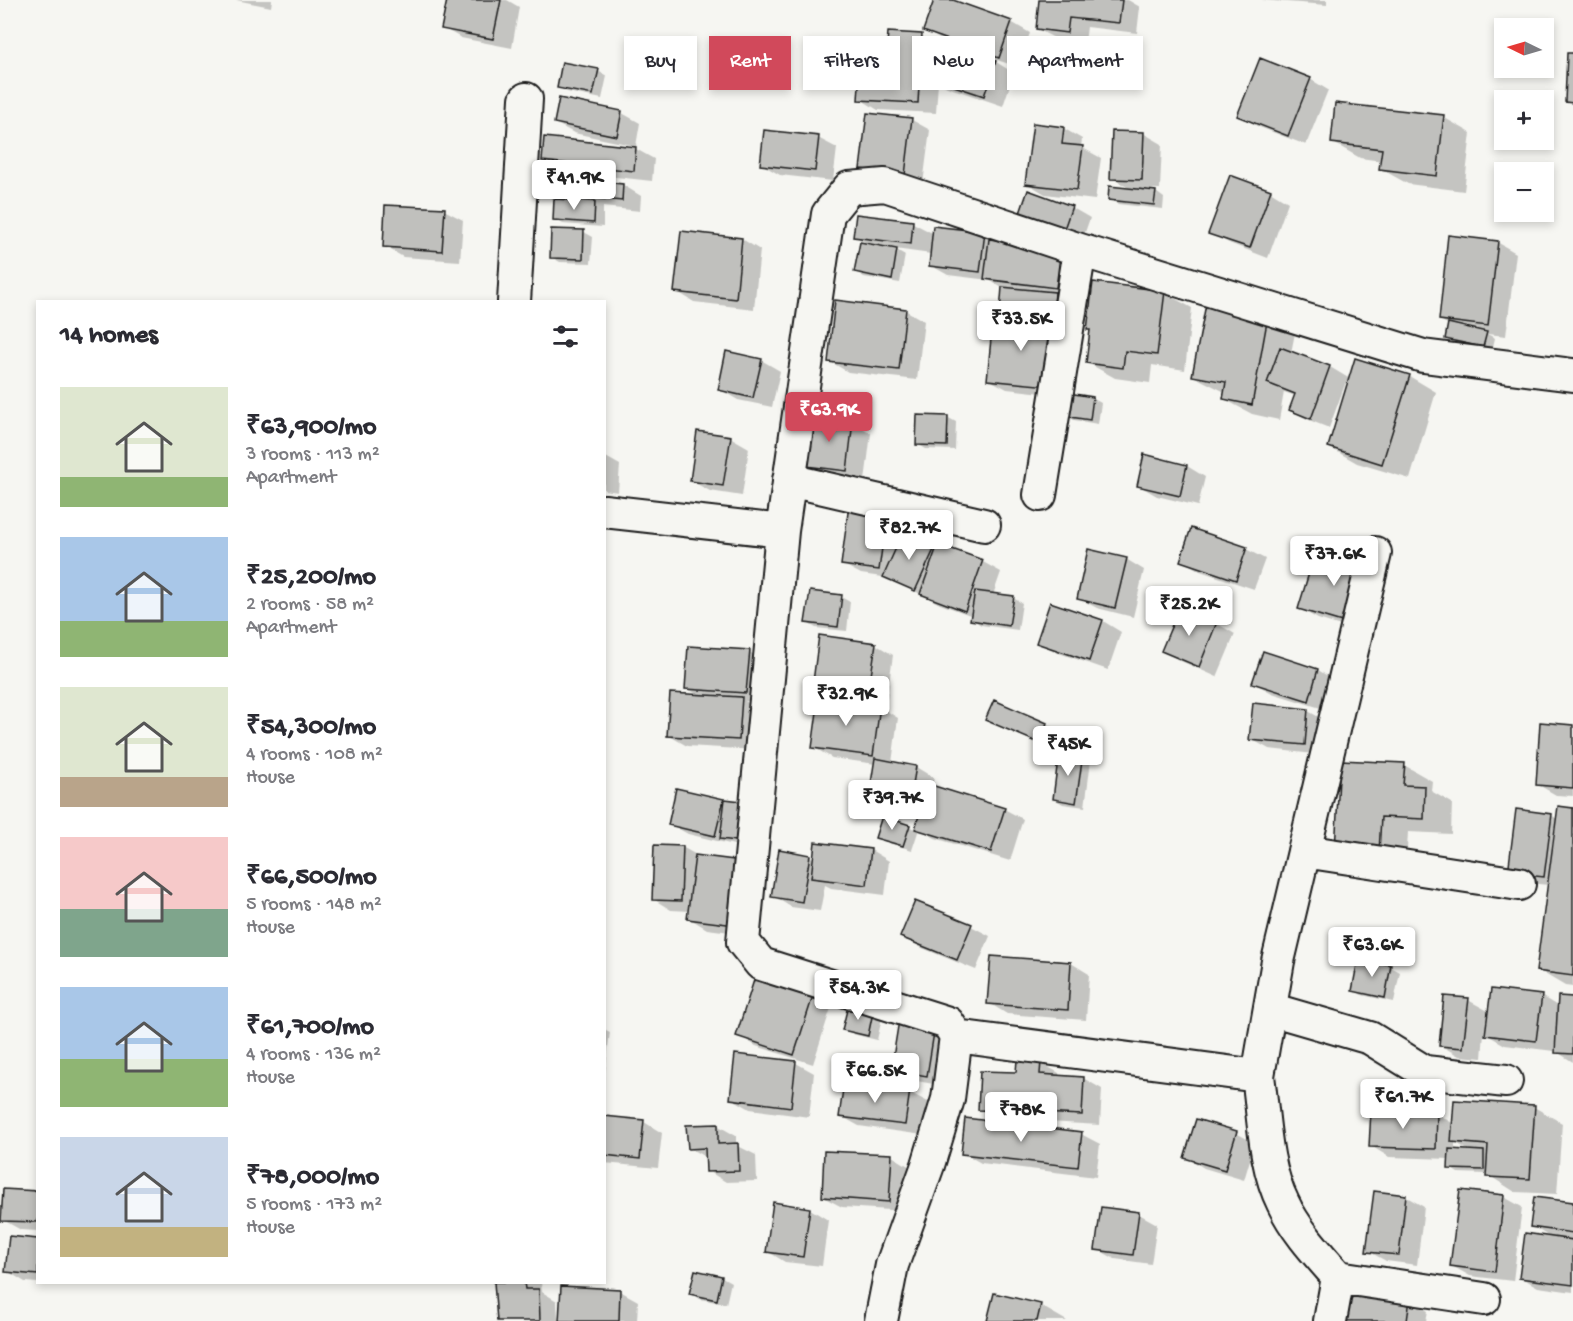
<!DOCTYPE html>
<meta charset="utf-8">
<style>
:root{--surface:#fff;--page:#f2f2f3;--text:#2b2b33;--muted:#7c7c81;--accent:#d1495b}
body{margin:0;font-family:"Gochi Hand",sans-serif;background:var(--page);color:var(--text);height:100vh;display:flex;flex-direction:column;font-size:22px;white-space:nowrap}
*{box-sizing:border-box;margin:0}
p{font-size:20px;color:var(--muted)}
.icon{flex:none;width:33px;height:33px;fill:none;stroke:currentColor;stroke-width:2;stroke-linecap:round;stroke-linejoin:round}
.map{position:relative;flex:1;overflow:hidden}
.details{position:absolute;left:36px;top:300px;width:570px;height:984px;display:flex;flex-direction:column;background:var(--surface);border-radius:0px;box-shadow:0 3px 9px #0003}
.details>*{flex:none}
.guide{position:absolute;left:624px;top:36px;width:570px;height:54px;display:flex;gap:12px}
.needle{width:39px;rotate:275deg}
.controls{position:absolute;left:1494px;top:18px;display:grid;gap:12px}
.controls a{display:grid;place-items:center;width:60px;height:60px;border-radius:0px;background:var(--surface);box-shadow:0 3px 9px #0003;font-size:30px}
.price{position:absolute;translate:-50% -51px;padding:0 14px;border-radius:6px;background:#fff;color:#222;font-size:20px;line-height:39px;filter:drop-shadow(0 2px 3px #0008)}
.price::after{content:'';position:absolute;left:50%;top:36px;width:18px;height:14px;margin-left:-9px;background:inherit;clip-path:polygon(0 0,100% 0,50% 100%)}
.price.selected{background:var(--accent);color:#fff}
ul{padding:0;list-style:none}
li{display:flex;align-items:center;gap:18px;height:150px;padding:0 24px}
li span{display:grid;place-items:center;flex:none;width:168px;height:120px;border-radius:0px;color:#555}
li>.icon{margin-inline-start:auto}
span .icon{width:72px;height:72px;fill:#fffc;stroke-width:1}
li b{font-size:26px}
h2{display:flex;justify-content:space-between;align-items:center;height:72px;padding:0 24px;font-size:26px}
.tag{padding:0 21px;border-radius:0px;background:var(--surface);box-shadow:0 3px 9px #0003;font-size:21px;line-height:54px}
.tag.selected{background:var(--accent);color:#fff}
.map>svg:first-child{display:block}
.shadow{fill:#0003;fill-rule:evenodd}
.building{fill:#c0c0bd;stroke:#1c1c1c;stroke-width:1.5}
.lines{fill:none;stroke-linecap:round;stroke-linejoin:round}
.minor-casing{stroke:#1c1c1c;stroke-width:36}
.minor{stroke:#f6f6f2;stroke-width:32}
</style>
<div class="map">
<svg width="1573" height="1321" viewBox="0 0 1573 1321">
<rect width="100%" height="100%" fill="#f6f6f2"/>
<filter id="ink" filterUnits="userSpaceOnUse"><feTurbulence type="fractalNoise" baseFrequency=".0167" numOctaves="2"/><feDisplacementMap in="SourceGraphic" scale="12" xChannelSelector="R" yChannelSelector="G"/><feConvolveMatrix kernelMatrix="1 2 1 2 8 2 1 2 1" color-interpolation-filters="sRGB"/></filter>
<g filter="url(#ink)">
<path class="shadow" d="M236,0H272L271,7Z
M448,0H507L519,7L512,48L461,38L443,28Z
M936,0H949L1011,22L1030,33L1018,67L991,58V59L1014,73L1003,106L947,87L938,82L936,113L878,110L860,99L888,58L921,36L939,46L980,57L981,54L943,41L925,30Z
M1040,0H1128L1140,7L1137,33L1087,27L1085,42L1056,39L1037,29Z
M1261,0H1327V5Z
M598,71L607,76L602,99L567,92L558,87Z
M1310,79L1328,90L1306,145L1257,126L1239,115Z
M622,113L640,123L636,146L574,133L555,123Z
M1443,117L1471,133L1464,191L1408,184L1381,169L1382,161L1360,158L1332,142Z
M912,120L930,130L923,184L880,179L861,169Z
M1063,128L1082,139L1081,147L1101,158L1095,200L1045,194L1027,183Z
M1143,133L1162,144L1160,189H1146V191L1156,192L1164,198L1163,209L1118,204L1109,199L1132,190L1112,178Z
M818,138L837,148L833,181L780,175L761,164Z
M636,149L654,159L652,181L562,171L543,160Z
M544,177L623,185L641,196L640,211L603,207V227L563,224L554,219L555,200L543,193Z
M1270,191L1288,202L1268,258L1229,243L1210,233Z
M1071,207L1090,218L1082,241L1021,215Z
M444,210L463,220L460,261L403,257L384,246Z
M857,216L913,223L934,234H985L1000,242L1079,260L1067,395L1092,398L1101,403L1098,424L1074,420L1066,415L1069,396L1007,389L988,379L1022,323L1001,311L1004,289L989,280L948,275L930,265L931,254L895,249L905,255L900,283L864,277L856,272L870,245L855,236Z
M584,232L593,237L591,263L560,262L551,257Z
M682,233L742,239L760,250L754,309L694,302L676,291Z
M1497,242L1516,253L1506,336L1487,334L1495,338L1492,351L1455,343L1446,338L1449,325L1440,320Z
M1165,293L1192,308L1185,370L1152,365L1150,383L1115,378L1088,363L1092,331Z
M905,310L924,321L917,380L848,372L829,361Z
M1268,318L1295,333L1291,353L1330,367L1350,379L1409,376L1436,392L1410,479L1357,463L1329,447L1349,383L1346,382L1329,428L1309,420L1290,410L1296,396L1284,392L1279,420L1252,414L1224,399L1225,392L1193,376Z
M761,360L780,371L772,407L738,400L719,389Z
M947,417L956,422L955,450L926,449L917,444Z
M852,422L871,433L865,481L826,476L807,466Z
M730,437L749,448L742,496L710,491L691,481Z
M604,456L620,465L618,492L604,490Z
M1187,466L1205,477L1198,506L1157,496L1138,485Z
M886,512L904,523L903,531L938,548L939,546L983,562L1001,572L993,595L1013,598L1022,603L1018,630L981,625L972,619L973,616L940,604L889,578L861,574L842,564Z
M1246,549L1265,559L1254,589L1200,571L1182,560Z
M1126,559L1144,570L1133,617L1097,608L1078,598Z
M1368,567L1387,577L1370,635L1318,619L1300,609Z
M841,597L850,602L847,631L816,628L807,623Z
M1051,604L1103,621L1121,632L1108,670L1056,652L1038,642Z
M1180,608L1216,623L1235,634L1217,677L1181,661L1163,651Z
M875,644L893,655L887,699L833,692L814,681Z
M749,652L767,662L764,702L745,701L760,710L757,750L687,746L668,735L701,696L686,688Z
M1264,653L1318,670L1336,681L1327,710L1272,693L1254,683Z
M994,702L1047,724L1065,734L1058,752L1006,730L987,720Z
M1254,705L1308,711L1326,721L1323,755L1269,749L1251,739Z
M880,707L898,718L892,763L916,767L934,778L932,787L1004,809L1023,819L1010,861L935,838L919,829L912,850L886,842L877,837L909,826L916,830L922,811L889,805L871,795L876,764L832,758L813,747Z
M1573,726V796L1556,795L1537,784Z
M1059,752L1082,755L1091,760L1085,807L1063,804L1054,799L1060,753Z
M1404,765L1432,781L1431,791L1452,803L1451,834L1408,832L1406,867L1337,850Z
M723,800L753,846L734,843V845L688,834L670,824Z
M1573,809V987L1565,986L1538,970L1549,885L1528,883L1551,815L1557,819Z
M682,847L700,857L753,935L707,929L689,918L690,911L671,910L653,899Z
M871,850L889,861L885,895L831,888L825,885L820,911L791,907L773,896L809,856L814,859Z
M971,926L990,936L976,970L920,947L902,936Z
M1360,961L1391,967L1400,972L1394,1002L1362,995L1353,990Z
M1071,963L1089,974L1086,1020L1007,1014L989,1003Z
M756,979L813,997L831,1008L813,1064L756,1046L738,1035Z
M1541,996L1559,1007L1573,998V1062L1557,1052V1045L1555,1044L1554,1051L1505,1045L1484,1033L1482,1058L1459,1056L1440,1045L1468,1000L1490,1012Z
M849,1008L882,1018L877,1040L853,1034L844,1029Z
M900,1022L953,1038L945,1086L911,1080L892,1069Z
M604,1029L610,1032L604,1080Z
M796,1063L814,1073L809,1117L750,1109L731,1098Z
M1041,1063L1059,1073V1077L1083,1078L1102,1089L1100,1125L998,1119L979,1109L1018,1074Z
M909,1092L928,1102L923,1135L859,1126L841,1116Z
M1534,1107L1562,1123L1557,1194L1515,1192L1487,1174L1458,1173L1450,1168V1159L1389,1157L1371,1146L1437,1114L1454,1124ZM1455,1142L1471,1152L1455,1151Z
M604,1118L644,1122L662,1133L658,1168L604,1163Z
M717,1125L736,1136V1145L756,1155L757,1181L726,1182L708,1171L707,1158L689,1148Z
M1236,1133L1255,1143L1244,1180L1204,1168L1186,1157Z
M1081,1134L1100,1144L1096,1177L981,1163L963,1153Z
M825,1152L892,1156L910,1167L907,1211L842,1207L823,1197Z
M38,1192V1231L21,1230L3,1220Z
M1405,1196L1424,1207L1417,1265L1386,1261L1368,1251Z
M1504,1197L1522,1207L1513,1281L1470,1276L1452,1266Z
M774,1204L810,1209L828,1220L822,1266L785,1262L767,1251Z
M1573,1204V1292L1538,1287L1520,1277L1553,1239L1532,1226Z
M1139,1214L1157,1224L1151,1264L1115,1259L1097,1249Z
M38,1240V1282H63L62,1285L25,1282L7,1271Z
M696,1272L722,1277L731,1282L726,1304L700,1299L691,1294Z
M496,1282H541L542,1292L557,1301L558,1321H499Z
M620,1291L638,1301L637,1321H561Z
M995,1294L1041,1306L1067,1321H988Z
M1409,1300L1428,1311L1426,1321H1340Z"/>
<path class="building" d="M447,0H501L493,39L441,29Z
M934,0H953L1012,21L999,58L923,31Z
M1039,0H1122L1119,23L1069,18L1067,33L1036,29Z
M888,32L922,34L918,103L858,100L861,56L886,57Z
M939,41L996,61L984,96L927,77Z
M1567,53H1573V103L1565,102Z
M1260,58L1311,78L1288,136L1237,116Z
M562,62L599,69L593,95L557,88Z
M559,98L622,111L617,136L554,123Z
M1335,103L1444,115L1437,176L1379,169L1382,149L1331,143Z
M867,113L912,118L905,175L860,169Z
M1033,123L1064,127L1062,144L1083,146L1077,190L1025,184Z
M764,130L819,136L815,171L760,165Z
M1112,131L1144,132L1142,180L1110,179Z
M544,137L636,147L634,171L542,161Z
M1230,175L1271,190L1250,248L1208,234Z
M543,176L623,184L622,201L542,193Z
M1109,186L1156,191L1154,205L1108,200Z
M1028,190L1072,206L1063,232L1019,216Z
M554,199L595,201L594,223L553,220Z
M385,205L445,208L442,251L383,247Z
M856,214L913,221L911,244L853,237Z
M933,226L985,232L980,272L929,266Z
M551,229L584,230L583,259L550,258Z
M681,231L742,238L736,299L674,292Z
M1448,235L1498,241L1488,326L1439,320Z
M989,239L1061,248L1056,288L984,279Z
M860,242L897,249L892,280L854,272Z
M1093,282L1165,291L1157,355L1125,351L1123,368L1086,363L1090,330H1087Z
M1002,287L1055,292L1053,318L1000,312Z
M835,300L906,309L899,370L828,362Z
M1206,304L1268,316L1252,405L1223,399L1226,382L1192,376Z
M993,318L1056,325L1049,386L987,380Z
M1448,323L1487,332L1483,347L1445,339Z
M1280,347L1330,366L1311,419L1289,410L1295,394L1267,383Z
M726,351L762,359L753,398L718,390Z
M1355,358L1410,375L1382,464L1328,447Z
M1068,393L1093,397L1090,420L1064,416Z
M917,415L948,416L947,446L916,445Z
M811,416L853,421L847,471L806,466Z
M697,431L731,436L723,486L690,481Z
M1144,454L1187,465L1180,496L1137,486Z
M849,505L887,511L879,570L841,565Z
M1191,528L1247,547L1236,580L1180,561Z
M904,530L936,545L915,591L883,577Z
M938,544L983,560L965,611L920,594Z
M1088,549L1127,558L1115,608L1077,599Z
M1316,550L1369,565L1352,625L1298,609Z
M810,591L842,595L838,627L805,623Z
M975,591L1014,596L1009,626L970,620Z
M1050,602L1103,620L1089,661L1036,643Z
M1180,606L1217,622L1199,667L1161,651Z
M819,635L876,643L869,689L813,682Z
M688,646L750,650L746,693L685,689Z
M1263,651L1318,669L1309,701L1252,683Z
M670,693L742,697L739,740L667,736Z
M819,697L880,706L873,756L812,748Z
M994,700L1047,723L1039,743L985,720Z
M1253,703L1308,709L1305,745L1249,740Z
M1540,722L1573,725V788L1536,785Z
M1059,751L1083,754L1076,803L1053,799Z
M875,758L916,766L910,802L869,796Z
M1340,760L1405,763L1403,785L1425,786L1424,819L1381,817L1379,853L1335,850Z
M928,784L1005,808L991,852L915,829Z
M676,788L724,799L715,836L668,825Z
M725,799L749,802L745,842L720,839Z
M1558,806L1573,808V976L1536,971Z
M1516,809L1552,814L1544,877L1508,873Z
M882,816L910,825L903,846L875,838Z
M815,842L871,849L867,885L811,878Z
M654,845L683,846L681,901L652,900Z
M779,849L810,855L802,902L771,897Z
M695,855L742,861L735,925L687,919Z
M915,901L972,924L957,960L900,937Z
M991,956L1071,962L1068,1010L987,1004Z
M1358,959L1391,965L1385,998L1352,991Z
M755,977L813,996L794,1055L736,1036Z
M1491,989L1542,995L1536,1041L1485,1035Z
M1444,996L1469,998L1463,1048L1439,1046Z
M1558,996L1573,997V1054L1555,1053Z
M848,1006L873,1012L868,1036L842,1030Z
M899,1020L935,1026L927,1076L891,1070Z
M735,1054L796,1061L791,1107L730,1099Z
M1017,1060L1041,1061L1040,1074L1084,1077L1082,1115L978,1110L980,1071L1016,1072Z
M844,1082L910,1090L905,1125L839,1117Z
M1454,1100L1535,1105L1530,1179L1486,1177L1488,1145L1451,1142Z
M1371,1110L1437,1112L1436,1149L1369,1147Z
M604,1116L644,1120L640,1159L604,1155Z
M965,1118L1082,1132L1078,1167L961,1154Z
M1196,1119L1237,1131L1225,1170L1184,1158Z
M718,1124V1144L738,1143L739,1171L706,1172L705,1148L688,1149L686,1125Z
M1449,1149L1484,1151V1170L1448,1169Z
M824,1151L892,1154L889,1202L822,1197Z
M3,1189L38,1191V1222L1,1221Z
M1460,1190L1504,1195L1495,1272L1450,1266Z
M1374,1191L1406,1195L1399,1255L1366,1252Z
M1534,1197L1573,1202V1233L1530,1227Z
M773,1202L810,1208L803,1257L766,1252Z
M1101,1207L1139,1212L1133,1255L1095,1250Z
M1525,1233L1573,1240V1285L1519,1278Z
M9,1236L38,1239V1275L5,1272Z
M695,1270L722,1276L717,1300L689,1294Z
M494,1282H524L525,1289H539L540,1321H497Z
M561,1286L620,1289L619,1321H559Z
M1343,1290L1410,1299L1407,1321H1339Z
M994,1293L1041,1304L1037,1321H987Z"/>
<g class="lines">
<g class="minor-casing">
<path id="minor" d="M514,302L526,99
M789,480L984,525
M1040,495L1080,250
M604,511L782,531
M1304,851L1519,884
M1270,1009L1370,1038L1425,1072L1506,1081
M956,1036L1258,1076L1278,961L1375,553
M1258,1076C1264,1117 1264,1165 1283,1203C1296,1231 1318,1254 1338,1277
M881,1321L892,1265L928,1165L948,1099L956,1036L948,1023L761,964L743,942L782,531L828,214L849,188L885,185L1080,250L1423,356L1573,375
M1330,1321L1338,1277L1484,1299"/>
</g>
<use href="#minor" class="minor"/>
</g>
</g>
</svg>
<div class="controls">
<a><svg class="needle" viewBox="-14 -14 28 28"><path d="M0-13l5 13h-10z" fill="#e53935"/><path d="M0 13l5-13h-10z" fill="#7c7c81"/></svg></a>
<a>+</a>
<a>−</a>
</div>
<b class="price" style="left:574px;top:211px">₹41.9K</b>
<b class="price" style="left:1021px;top:352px">₹33.5K</b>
<b class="price selected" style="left:829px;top:443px">₹63.9K</b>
<b class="price" style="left:909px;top:561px">₹82.7K</b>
<b class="price" style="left:1334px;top:587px">₹37.6K</b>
<b class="price" style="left:1189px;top:637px">₹25.2K</b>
<b class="price" style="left:846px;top:727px">₹32.9K</b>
<b class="price" style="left:1068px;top:777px">₹45K</b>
<b class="price" style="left:892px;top:831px">₹39.7K</b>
<b class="price" style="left:1372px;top:978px">₹63.6K</b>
<b class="price" style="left:858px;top:1021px">₹54.3K</b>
<b class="price" style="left:875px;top:1104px">₹66.5K</b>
<b class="price" style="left:1403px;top:1130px">₹61.7K</b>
<b class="price" style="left:1021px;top:1143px">₹78K</b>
<div class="guide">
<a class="tag">Buy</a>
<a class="tag selected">Rent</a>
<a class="tag">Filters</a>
<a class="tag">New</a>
<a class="tag">Apartment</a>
</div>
<section class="details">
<h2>14 homes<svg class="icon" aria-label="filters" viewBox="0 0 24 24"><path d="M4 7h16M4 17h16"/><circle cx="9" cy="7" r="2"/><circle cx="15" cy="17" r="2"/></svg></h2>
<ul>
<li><span style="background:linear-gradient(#dfe7d0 75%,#8fb573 0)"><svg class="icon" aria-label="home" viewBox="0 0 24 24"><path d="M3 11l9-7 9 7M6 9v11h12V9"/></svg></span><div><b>₹63,900/mo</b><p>3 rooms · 113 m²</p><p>Apartment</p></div></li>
<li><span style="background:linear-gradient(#a9c7e8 70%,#8fb573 0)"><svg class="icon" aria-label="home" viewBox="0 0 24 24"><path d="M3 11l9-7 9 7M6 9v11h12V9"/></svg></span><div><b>₹25,200/mo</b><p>2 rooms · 58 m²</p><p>Apartment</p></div></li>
<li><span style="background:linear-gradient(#dfe7d0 75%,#b9a48a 0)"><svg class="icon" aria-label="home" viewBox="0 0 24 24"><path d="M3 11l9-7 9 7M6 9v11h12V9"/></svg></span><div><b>₹54,300/mo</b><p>4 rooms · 108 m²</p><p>House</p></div></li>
<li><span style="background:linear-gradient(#f6c9c9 60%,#7fa58c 0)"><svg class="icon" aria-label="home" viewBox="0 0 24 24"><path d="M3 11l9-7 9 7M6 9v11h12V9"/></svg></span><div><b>₹66,500/mo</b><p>5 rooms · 148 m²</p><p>House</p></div></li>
<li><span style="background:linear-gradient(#a9c7e8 60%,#8fb573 0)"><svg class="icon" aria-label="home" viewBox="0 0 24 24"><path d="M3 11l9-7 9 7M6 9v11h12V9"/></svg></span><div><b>₹61,700/mo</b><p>4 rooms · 136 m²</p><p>House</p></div></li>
<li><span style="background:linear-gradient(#c9d6e8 75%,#c2b280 0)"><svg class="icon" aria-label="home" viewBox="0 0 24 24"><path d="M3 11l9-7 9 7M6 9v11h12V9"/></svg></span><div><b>₹78,000/mo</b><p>5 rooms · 173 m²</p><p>House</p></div></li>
</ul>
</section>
</div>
